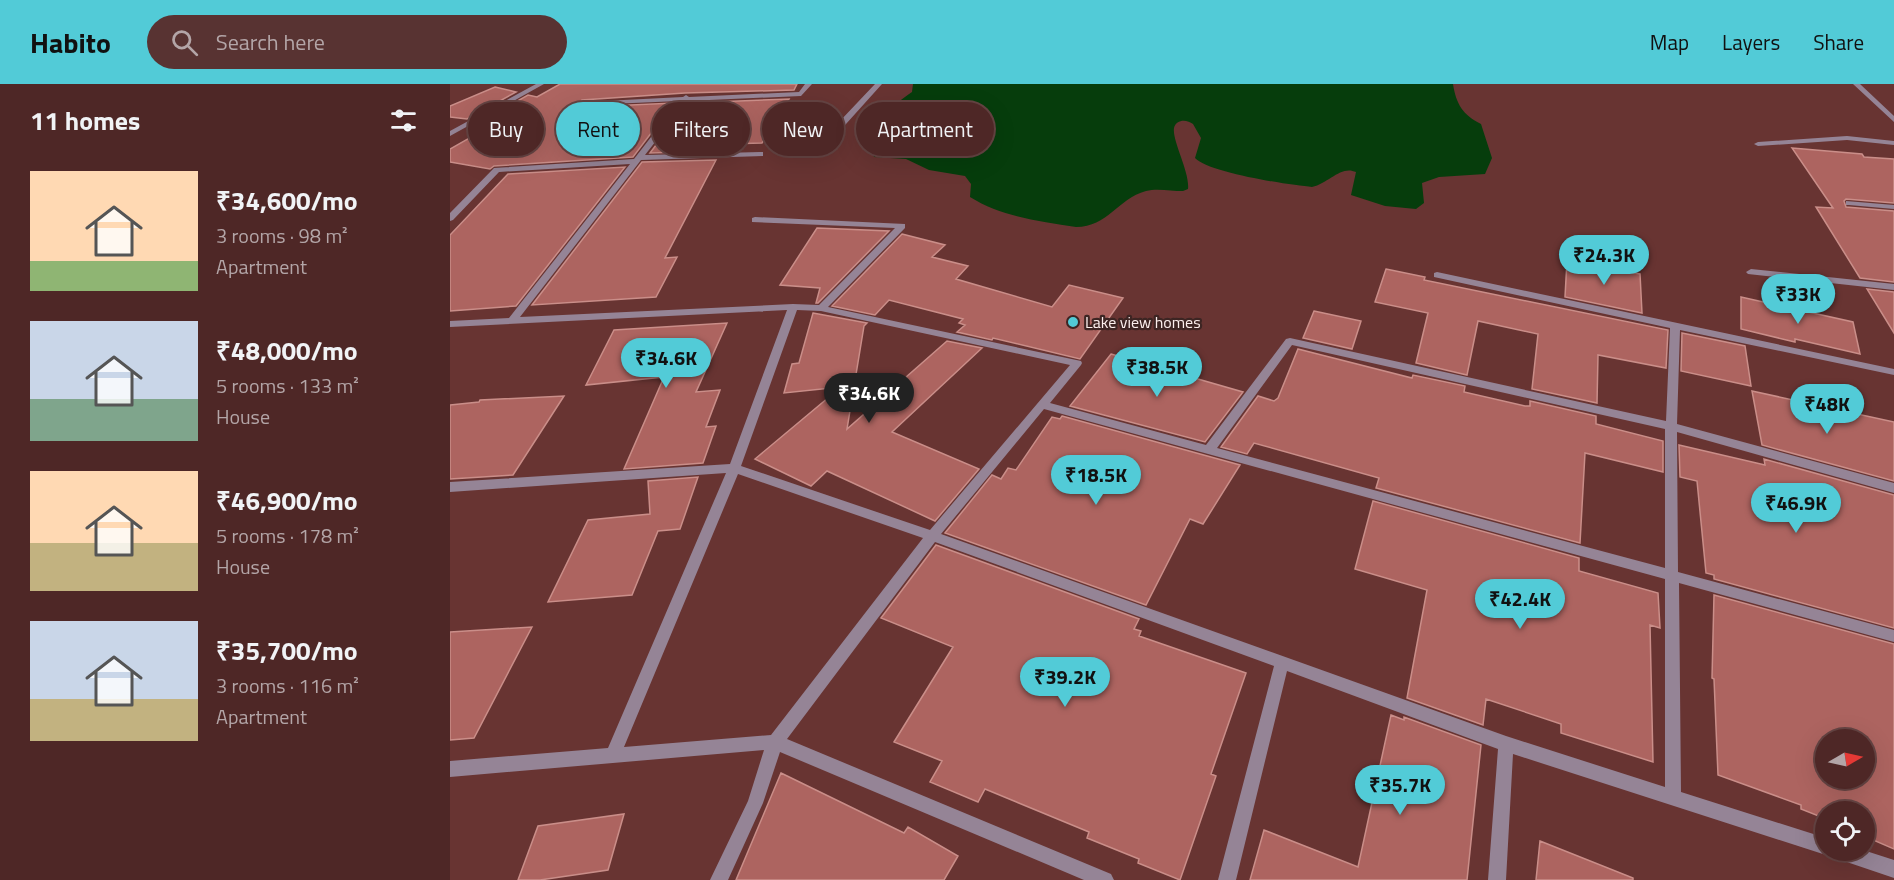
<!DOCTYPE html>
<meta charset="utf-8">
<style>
:root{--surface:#4e2726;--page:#583332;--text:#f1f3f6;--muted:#b3a5a7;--line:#654443;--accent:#52cbd7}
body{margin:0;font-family:"Titillium Web",sans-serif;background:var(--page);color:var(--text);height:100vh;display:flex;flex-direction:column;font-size:22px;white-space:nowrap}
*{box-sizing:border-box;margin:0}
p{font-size:20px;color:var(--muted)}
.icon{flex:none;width:33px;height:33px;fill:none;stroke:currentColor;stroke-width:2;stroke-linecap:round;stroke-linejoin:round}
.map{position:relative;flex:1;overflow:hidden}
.side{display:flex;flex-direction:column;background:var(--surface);width:450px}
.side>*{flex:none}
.top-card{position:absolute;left:18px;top:18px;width:570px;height:54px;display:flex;gap:12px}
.needle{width:39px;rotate:81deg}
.fabs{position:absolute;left:1365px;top:645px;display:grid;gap:12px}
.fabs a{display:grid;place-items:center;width:60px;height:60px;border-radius:50%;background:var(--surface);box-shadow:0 6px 24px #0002,0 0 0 2px var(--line);font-size:30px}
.price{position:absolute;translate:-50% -51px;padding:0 14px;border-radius:21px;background:var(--accent);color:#111;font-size:20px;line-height:39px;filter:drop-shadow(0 2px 3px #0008)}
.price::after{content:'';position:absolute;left:50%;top:36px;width:18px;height:14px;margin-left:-9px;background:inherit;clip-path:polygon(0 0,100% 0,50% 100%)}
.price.active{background:#222;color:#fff}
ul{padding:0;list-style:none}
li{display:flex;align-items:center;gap:18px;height:150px;padding:0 30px}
li span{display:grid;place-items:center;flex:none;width:168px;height:120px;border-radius:0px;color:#555}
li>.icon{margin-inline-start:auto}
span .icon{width:72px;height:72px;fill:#fffc;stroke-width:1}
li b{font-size:26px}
h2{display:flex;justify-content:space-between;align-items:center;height:72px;padding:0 30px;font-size:26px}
.pill{padding:0 21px;border-radius:27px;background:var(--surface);box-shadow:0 6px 24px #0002,0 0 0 2px var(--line);font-size:21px;line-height:54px}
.pill.active{background:var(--accent);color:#111}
header{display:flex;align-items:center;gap:36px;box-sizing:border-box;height:84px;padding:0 30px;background:var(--accent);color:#111}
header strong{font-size:28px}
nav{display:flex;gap:33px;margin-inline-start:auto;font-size:21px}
.search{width:420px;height:54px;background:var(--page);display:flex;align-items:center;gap:15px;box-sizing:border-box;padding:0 21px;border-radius:33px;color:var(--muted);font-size:22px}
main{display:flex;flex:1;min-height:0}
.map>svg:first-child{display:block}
.water{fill:#063d0c}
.building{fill:#ad6460;stroke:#ca8e89;stroke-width:1.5;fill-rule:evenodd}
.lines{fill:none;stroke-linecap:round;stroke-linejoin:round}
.minor{fill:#958496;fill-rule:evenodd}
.poi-dot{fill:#52cbd7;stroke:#3d2523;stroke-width:2}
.labels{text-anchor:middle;stroke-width:4.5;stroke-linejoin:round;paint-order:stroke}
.poi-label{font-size:16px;fill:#fdf0ee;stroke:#3d2523;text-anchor:start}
</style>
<header>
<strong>Habito</strong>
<div class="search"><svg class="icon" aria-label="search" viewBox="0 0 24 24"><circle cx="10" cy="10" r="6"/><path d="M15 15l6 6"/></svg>Search here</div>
<nav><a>Map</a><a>Layers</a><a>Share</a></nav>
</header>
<main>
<section class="side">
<h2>11 homes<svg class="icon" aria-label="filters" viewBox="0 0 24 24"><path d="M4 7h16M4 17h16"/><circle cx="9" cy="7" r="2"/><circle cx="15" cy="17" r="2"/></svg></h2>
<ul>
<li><span style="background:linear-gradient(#ffd9b3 75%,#8fb573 0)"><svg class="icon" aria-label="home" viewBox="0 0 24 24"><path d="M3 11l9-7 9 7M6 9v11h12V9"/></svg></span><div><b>₹34,600/mo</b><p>3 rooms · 98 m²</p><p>Apartment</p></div></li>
<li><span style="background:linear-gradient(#c9d6e8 65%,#7fa58c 0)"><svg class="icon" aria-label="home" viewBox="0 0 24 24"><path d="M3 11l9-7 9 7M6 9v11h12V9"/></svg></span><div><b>₹48,000/mo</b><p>5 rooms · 133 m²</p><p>House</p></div></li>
<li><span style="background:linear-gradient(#ffd9b3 60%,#c2b280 0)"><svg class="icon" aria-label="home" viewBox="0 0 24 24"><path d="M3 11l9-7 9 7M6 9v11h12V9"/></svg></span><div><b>₹46,900/mo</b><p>5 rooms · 178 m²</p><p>House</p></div></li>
<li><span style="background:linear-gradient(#c9d6e8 65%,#c2b280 0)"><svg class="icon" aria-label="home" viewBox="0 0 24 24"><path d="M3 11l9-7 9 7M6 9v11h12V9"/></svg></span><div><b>₹35,700/mo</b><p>3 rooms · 116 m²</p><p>Apartment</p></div></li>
</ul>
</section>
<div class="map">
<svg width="1444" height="796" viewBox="0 0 1444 796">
<rect width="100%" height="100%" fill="#683432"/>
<path class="water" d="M463,0H1003C1006,20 1013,31 1031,40L1042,74L1035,90L989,93L972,99L974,119L966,125L935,122L901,111L906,88C891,81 879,99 862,103C840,101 759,89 745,74L751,54L743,40C737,35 726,35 724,44C722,57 740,88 738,105L733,107C721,107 707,104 696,107C667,115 658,143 626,143C590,137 552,133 520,113L521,100L515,92L479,86L456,75L424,73C415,47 442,21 462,8Z"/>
<path class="building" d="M110,0H347L344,6L235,9L132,16V20L136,23L224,19L183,73L44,82L40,85L0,78V65L46,39L32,37L78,11L87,13Z
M45,3L66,8L17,35L0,33V22Z
M339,15L312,59L274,60L271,67L200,69L238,19Z
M1342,64L1412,70L1414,73L1444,75V119L1396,115L1394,117L1396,123L1444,127V198L1410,194L1366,123L1383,124Z
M266,76L215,174L227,173L206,213L82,221L192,78Z
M175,83L66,222L0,227V151L58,90Z
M367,144L439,147L368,219H366L370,204L330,201Z
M452,150L495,161L482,173L518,182L506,195L602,223L619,201L673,214L630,275L543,254L542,256L507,248L515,241L509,239L513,235L439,216L425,231L382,222Z
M1117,177L1190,190L1192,229L1115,213Z
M936,185L975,193L974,196L1218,246L1216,284L1148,271L1147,319L1082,305L1088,250L1028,237L1017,291L966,279L978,229L925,218Z
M1417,205L1444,208V249Z
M1291,213L1403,238L1410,270L1345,255V258L1291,245Z
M864,227L911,237L902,265L853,254Z
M363,229L417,239L414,242L397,345L497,257L532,264L442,348L529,385L485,437L377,387L361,402L305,375L391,303L334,309L342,280L349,279Z
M277,239L246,308L270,306L256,343L266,342L253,379L174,385L214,293L136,301L164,246Z
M1232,249L1295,262L1301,302L1231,287Z
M848,265L962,294L963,291L1015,302L1014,308L1075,322H1080V317L1146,332V340L1213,357V388L1135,369L1130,459L926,404L929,394L804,359L797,370L771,363L808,312L824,317L828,314Z
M661,270L734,291L793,308L755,358L620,322Z
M1302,307L1444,338V397L1312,361Z
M114,312L63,391L0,395V321L29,318L30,316Z
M612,332L790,381L753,440L740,435L696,521L495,449L542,391L551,395L558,384L566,386L602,333L610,335Z
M1229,361L1315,381L1314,375L1444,411V544L1264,495V491L1256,489L1247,397L1230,393Z
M248,393L230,445L208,447L182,511L98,518L138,436L200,430L198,397Z
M923,417L1129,474V487L1208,509L1210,544L1200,541L1203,678L1111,649V640L1036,615L1033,641L957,614L977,506L905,485Z
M486,461L689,535L684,545L691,547L689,552L796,589L761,690L766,692L730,796L688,779L689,775L637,754L639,748L535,705L528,718L480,698L492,677L444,658L503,563L431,534Z
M1264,511L1444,560V765L1414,752V728H1376V735L1351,725V721L1268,691L1264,595L1262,594ZM1376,656H1414V694H1376Z
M82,543L24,654L0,656V548Z
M941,631L954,636V633L1031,661L1017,796H800L814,746L908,783Z
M331,689L454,749L458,743L508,772L494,796H286Z
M174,730L158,786L90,796H68L88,742Z
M1090,757L1183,794V796H1086Z"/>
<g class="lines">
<path class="minor" d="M86,0H94L0,52V47Z
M355,0H362L351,12L237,17L195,71L310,68H313V72L191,76L70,233L343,220L369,221L445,144L302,138V134L305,133L455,140V144L378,223L631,277L632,279L631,281L600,319L756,361L836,255L840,254L1216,337L1220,244L984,193V189L987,188L1444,285V291L1230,246L1227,340L1444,399V409L1227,348L1228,488L1444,546V558L1229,499L1231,708L1376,754V766H1413L1444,776V794L1385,774L1378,770L1376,771L1063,670L1056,796H1038L1048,665L837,587L786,796H768L824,582L485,458L337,655L661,790L664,796H634L330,668L313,719L278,796H260L298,717L314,666L0,693V677L158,664L276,389L0,408V398L280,380L337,226L0,243V237L59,234L180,80L49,88L3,136L0,137V129L44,84L184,75L229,17L136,21L134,20V18L233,13L236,11L239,13L349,8ZM347,226L371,227L620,281L480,446L291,382ZM842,261L1215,345V484L767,364ZM594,325L1215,495V703L1056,652L491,450ZM288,390L473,454L321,651L174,663Z
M425,0H432L378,60L363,66H357V62L372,56Z
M1403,0H1410L1444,32V38Z
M1397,52L1444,57V61L1397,56L1308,62L1304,60L1308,58Z
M1396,117L1444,121V125L1399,121H1396Z
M1301,185L1444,200V206L1298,190L1296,188Z"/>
</g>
<circle class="poi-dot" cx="623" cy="238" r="6"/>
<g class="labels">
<g class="poi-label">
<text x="635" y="244">Lake view homes</text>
</g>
</g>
</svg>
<div class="fabs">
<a><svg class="needle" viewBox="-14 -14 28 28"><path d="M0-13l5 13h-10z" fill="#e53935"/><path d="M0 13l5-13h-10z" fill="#b3a5a7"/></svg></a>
<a><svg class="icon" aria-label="locate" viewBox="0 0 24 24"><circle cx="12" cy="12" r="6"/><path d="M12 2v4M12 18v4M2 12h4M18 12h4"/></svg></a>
</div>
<b class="price" style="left:1154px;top:202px">₹24.3K</b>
<b class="price" style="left:1348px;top:241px">₹33K</b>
<b class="price" style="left:216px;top:305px">₹34.6K</b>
<b class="price" style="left:707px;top:314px">₹38.5K</b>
<b class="price active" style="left:419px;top:340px">₹34.6K</b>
<b class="price" style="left:1377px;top:351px">₹48K</b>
<b class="price" style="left:646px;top:422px">₹18.5K</b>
<b class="price" style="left:1346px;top:450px">₹46.9K</b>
<b class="price" style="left:1070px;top:546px">₹42.4K</b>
<b class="price" style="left:615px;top:624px">₹39.2K</b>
<b class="price" style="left:950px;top:732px">₹35.7K</b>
<div class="top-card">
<a class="pill">Buy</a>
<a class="pill active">Rent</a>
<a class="pill">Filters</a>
<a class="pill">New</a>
<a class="pill">Apartment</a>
</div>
</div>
</main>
